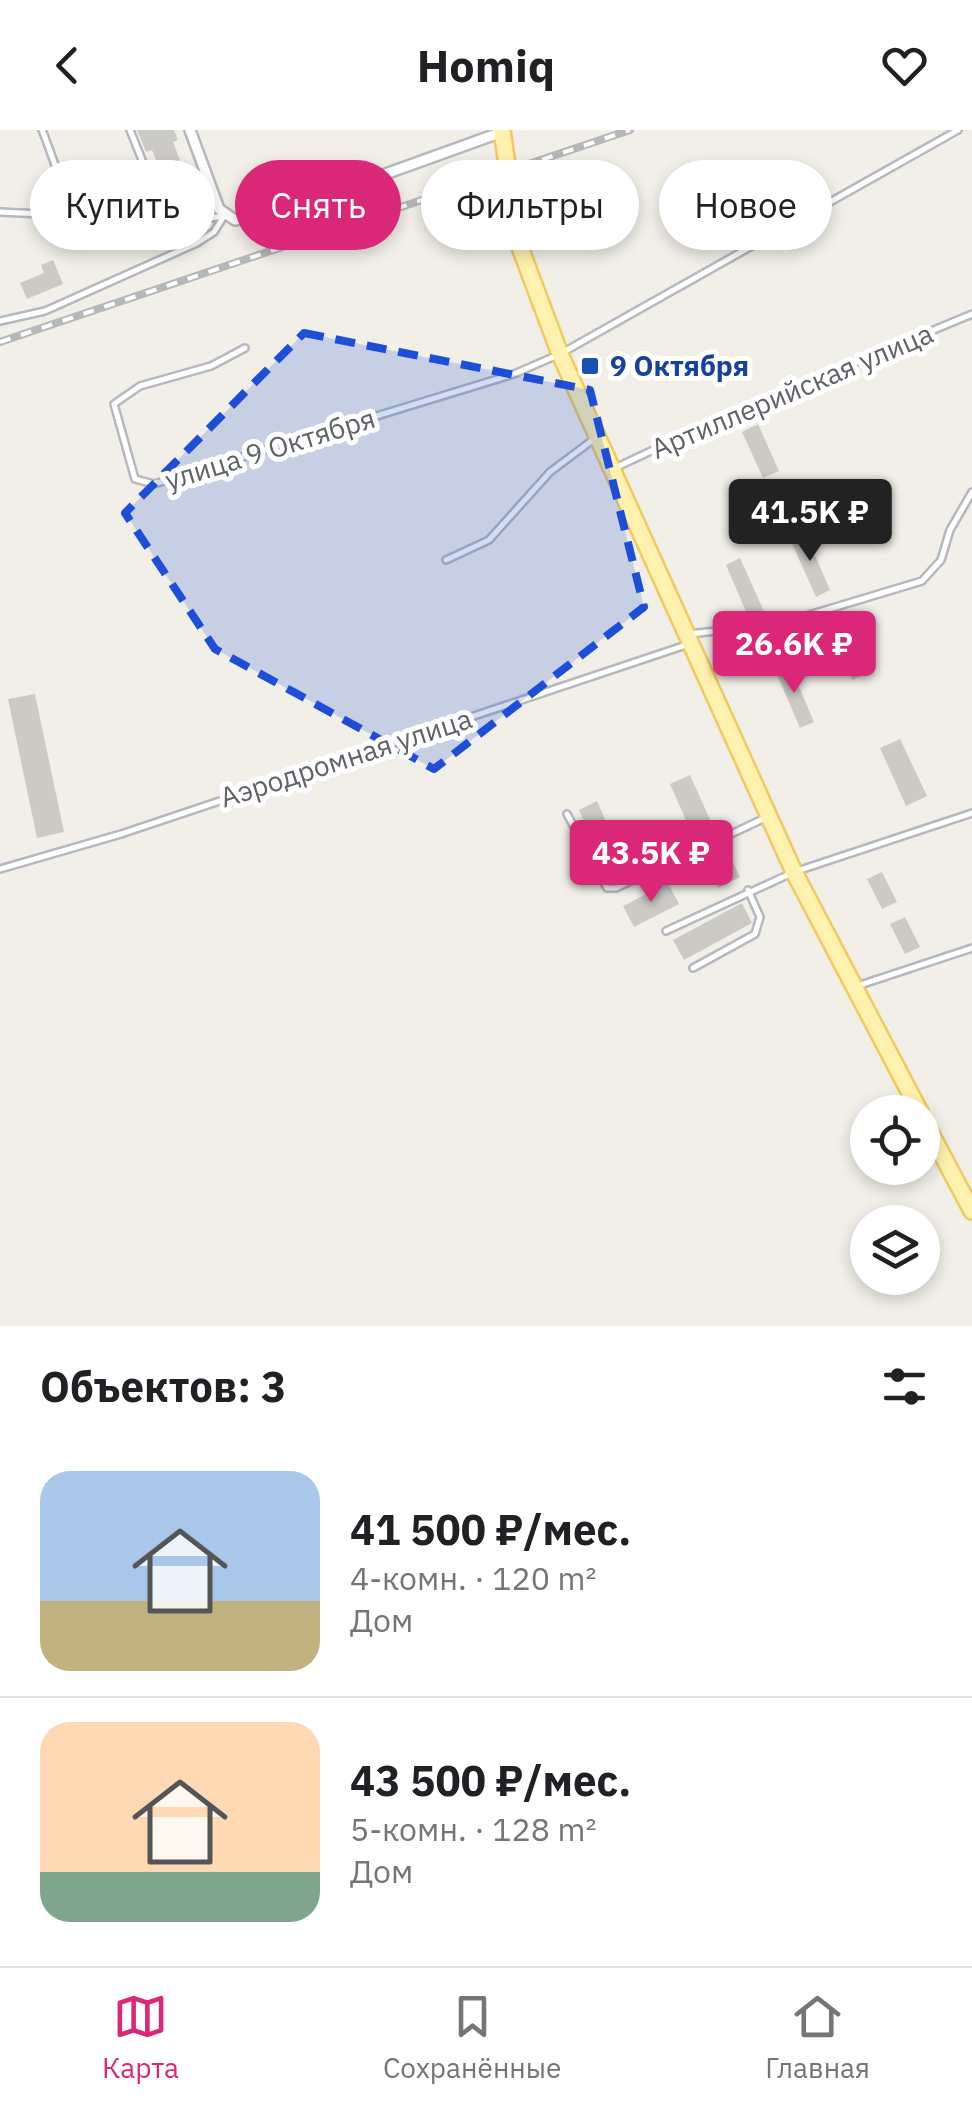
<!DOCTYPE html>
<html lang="ru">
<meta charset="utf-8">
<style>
:root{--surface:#fff;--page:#f2f2f2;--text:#202124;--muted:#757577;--line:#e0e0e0;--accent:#db2777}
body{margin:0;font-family:"IBM Plex Sans",sans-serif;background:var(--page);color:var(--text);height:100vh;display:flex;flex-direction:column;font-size:38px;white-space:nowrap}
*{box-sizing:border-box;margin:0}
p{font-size:32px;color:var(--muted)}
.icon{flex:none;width:55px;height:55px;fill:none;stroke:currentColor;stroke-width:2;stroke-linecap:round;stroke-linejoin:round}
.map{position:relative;height:1196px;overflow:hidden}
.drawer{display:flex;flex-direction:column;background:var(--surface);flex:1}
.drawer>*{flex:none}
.hud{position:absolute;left:30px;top:30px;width:912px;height:90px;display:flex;gap:20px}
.controls{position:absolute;left:850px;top:965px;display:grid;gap:20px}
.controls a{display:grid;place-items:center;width:90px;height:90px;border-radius:50%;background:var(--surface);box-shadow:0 5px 15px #0003;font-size:50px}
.price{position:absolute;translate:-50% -85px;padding:0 22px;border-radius:10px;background:var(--accent);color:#fff;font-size:32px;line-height:65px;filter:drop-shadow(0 2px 5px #0008)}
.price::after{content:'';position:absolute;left:50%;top:60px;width:30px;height:22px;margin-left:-15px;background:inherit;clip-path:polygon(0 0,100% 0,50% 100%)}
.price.active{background:#222;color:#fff}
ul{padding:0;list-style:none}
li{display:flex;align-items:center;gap:30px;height:250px;padding:0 40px}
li+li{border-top:2px solid var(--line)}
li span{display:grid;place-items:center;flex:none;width:280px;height:200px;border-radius:30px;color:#555}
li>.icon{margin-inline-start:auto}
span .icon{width:120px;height:120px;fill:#fffc;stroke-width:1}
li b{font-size:42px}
h2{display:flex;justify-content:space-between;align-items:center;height:120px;padding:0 40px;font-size:42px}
.chip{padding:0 35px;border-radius:45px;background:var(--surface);box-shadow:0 5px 15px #0003;font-size:35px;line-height:90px}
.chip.active{background:var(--accent);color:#fff}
header{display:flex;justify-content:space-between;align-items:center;height:130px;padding:0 40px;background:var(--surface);font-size:45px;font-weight:700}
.menu{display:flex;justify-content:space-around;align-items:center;height:140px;border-top:2px solid var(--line);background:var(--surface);font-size:28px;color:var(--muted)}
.menu a{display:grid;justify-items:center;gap:5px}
.menu .active{color:var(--accent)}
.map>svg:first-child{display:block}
.building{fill:#cccac5}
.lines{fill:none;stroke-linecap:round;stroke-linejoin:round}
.service-casing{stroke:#b5b8bc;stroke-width:10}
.minor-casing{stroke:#b5b8bc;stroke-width:14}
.primary-casing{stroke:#f2c960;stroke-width:20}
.service{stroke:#fff;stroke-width:5}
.minor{stroke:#fff;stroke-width:9}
.primary{stroke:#fff2af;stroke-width:15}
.rail-casing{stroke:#b6b7b8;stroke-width:8}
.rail{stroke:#fff;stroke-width:4;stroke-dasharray:11;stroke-linecap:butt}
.marked{fill:#1d4ed8;fill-opacity:0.2;stroke:#1d4ed8;stroke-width:8;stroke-dasharray:20 12;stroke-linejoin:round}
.transit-dot{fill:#1a4fb4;stroke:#fff;stroke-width:4}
.labels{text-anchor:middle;stroke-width:10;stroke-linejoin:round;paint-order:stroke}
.transit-label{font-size:28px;font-weight:bold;fill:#164399;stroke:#fff;text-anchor:start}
.street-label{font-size:28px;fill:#5f6368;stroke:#fff}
</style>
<header><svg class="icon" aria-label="back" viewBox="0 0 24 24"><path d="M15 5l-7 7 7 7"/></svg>Homiq<svg class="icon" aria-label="heart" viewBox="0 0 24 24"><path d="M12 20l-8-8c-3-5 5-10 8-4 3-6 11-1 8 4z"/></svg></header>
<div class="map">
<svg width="972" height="1196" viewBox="0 0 972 1196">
<rect width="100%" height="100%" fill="#f1efe8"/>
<path class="building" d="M137,0H174L178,10L173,12L195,69L175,77L152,20L146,22Z
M53,130L63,154L27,169L20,153L44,143L41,135Z
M758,294L779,341L763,348L742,302Z
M805,402L830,460L816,467L790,409Z
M740,428L766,486L757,490L750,491L726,435Z
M852,507L868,543L852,550L836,514Z
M789,533L814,592L800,598L775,540Z
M35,564L64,702L37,708L8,569Z
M900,609L927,666L906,676L880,618Z
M690,645L712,694L692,704L670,654Z
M597,671L606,692L598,696L626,738L610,746L579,680Z
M726,717L740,747L718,758L703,728Z
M882,742L897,772L882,779L867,749Z
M668,753L679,774L634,797L623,776Z
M742,773L752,793L684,830L673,810Z
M905,787L920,817L905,824L890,794Z"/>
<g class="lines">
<g class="service-casing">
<path id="service" d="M42,0C53,25 62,67 83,85C103,101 197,90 224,86
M130,0L142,30
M0,82L84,86
M0,191L45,181L197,113L214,102L224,86
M245,218L211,236L140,256L114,274L135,349L154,354L514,244L560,224L958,0
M617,337L719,289L972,184
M446,430L489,410L550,342L594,309
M689,504L779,494L922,451L941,430L950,400L972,362
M567,684L607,758H616L765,688
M0,739L121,704L686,515
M666,801L794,742L972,683
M693,838L755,804L760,787L748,760
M857,856L972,818"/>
</g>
<g class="minor-casing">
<path id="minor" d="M190,0L219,79L235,90L277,83L502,2"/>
</g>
<g class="primary-casing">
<path id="primary" d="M502,0L518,112L560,224L794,742L920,982
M922,987L972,1081"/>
</g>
<use href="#service" class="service"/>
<use href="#minor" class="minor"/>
<use href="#primary" class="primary"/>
<g class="rail-casing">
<path id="rail" d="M0,212L630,0"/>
</g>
<use href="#rail" class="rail"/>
</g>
<path class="marked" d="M304,203L590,260L644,477L434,639L215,519L125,383Z"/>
<rect class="transit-dot" x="580" y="226" width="20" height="20" rx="5"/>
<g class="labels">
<g class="transit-label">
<text x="610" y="246">9 Октября</text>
</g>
<g class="street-label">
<text transform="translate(792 261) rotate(-23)" y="10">Артиллерийская улица</text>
<text transform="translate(270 319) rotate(-17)" y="10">улица 9 Октября</text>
<text transform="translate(346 628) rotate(-18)" y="10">Аэродромная улица</text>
</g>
</g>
</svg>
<div class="controls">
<a><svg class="icon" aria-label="locate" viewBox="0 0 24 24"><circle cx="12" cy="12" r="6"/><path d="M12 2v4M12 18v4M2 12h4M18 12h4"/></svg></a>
<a><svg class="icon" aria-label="layers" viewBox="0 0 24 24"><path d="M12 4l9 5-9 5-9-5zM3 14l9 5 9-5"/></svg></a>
</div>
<b class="price active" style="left:810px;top:434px">41.5K ₽</b>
<b class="price" style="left:794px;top:566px">26.6K ₽</b>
<b class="price" style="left:651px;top:775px">43.5K ₽</b>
<div class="hud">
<a class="chip">Купить</a>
<a class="chip active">Снять</a>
<a class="chip">Фильтры</a>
<a class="chip">Новое</a>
</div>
</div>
<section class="drawer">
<h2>Объектов: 3<svg class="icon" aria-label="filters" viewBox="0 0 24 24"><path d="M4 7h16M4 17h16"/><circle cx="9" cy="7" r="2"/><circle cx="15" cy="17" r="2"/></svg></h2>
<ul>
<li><span style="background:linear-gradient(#a9c7e8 65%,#c2b280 0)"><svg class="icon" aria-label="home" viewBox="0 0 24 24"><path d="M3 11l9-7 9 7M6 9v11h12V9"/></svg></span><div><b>41 500 ₽/мес.</b><p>4-комн. · 120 m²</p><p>Дом</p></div></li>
<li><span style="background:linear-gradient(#ffd9b3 75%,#7fa58c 0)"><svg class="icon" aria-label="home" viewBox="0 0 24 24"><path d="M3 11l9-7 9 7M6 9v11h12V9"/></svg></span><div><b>43 500 ₽/мес.</b><p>5-комн. · 128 m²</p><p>Дом</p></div></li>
</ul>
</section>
<nav class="menu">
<a class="active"><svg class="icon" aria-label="map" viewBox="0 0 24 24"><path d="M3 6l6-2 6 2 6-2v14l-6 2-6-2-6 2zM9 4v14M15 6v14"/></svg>Карта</a>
<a><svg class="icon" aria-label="saved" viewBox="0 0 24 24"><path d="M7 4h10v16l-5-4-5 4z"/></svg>Сохранённые</a>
<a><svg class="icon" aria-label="home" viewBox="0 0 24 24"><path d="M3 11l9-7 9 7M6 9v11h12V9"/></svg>Главная</a>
</nav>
